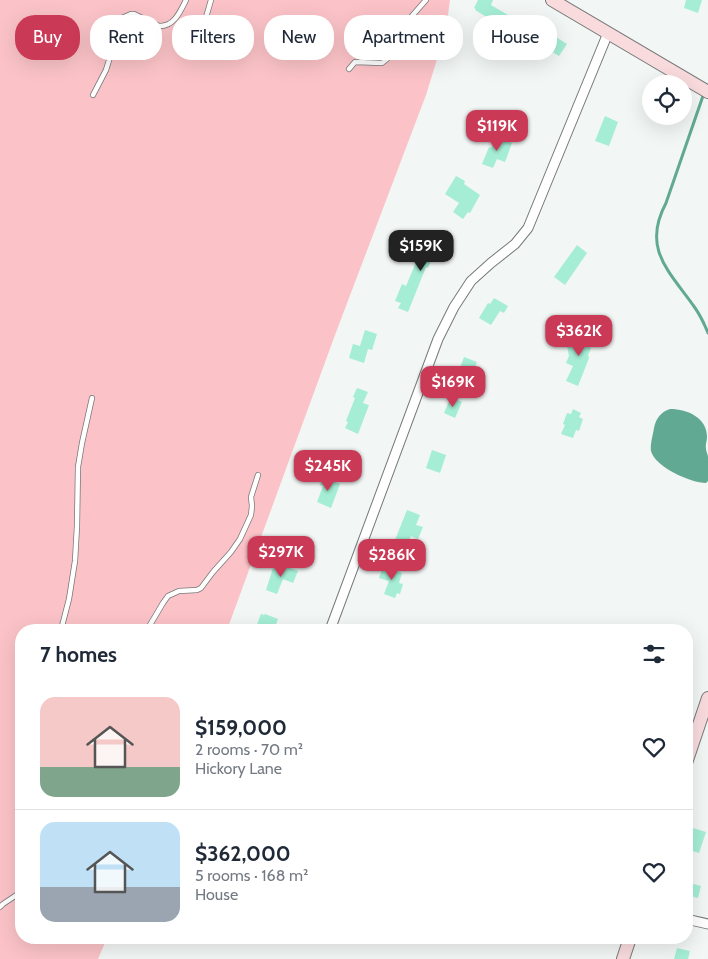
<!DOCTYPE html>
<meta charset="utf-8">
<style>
:root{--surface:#fff;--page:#f2f2f3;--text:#1f2937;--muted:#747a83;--line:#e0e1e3;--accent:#ca3a57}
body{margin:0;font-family:Cabin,sans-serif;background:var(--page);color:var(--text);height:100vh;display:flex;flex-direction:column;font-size:19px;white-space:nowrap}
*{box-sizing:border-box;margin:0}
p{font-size:16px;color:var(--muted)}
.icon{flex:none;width:28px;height:28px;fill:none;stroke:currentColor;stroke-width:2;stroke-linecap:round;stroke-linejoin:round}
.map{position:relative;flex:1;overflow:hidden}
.drawer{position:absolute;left:15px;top:624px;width:678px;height:320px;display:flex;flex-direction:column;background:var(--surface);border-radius:20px;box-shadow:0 5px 20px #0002}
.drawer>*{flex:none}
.hud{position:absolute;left:15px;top:15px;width:679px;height:45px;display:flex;gap:10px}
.tools{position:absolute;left:642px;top:75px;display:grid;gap:10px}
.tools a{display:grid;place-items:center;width:50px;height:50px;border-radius:50%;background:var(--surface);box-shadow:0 5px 20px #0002;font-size:25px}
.price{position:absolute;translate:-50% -42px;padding:0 11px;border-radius:10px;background:var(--accent);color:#fff;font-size:16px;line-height:32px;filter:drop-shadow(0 1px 2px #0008)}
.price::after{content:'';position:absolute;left:50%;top:30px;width:15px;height:11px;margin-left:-8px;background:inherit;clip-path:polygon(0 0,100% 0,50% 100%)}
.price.active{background:#222;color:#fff}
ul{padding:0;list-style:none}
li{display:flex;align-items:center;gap:15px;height:125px;padding:0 25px}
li+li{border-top:1px solid var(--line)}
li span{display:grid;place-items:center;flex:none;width:140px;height:100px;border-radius:15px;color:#555}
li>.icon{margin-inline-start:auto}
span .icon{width:60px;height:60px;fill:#fffc;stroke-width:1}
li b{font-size:21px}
h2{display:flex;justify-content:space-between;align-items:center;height:60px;padding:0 25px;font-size:21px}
.tag{padding:0 18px;border-radius:20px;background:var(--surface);box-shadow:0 5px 20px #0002;font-size:18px;line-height:45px}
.tag.active{background:var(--accent);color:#fff}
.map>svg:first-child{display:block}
.green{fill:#fbc3c7}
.water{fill:#61a992}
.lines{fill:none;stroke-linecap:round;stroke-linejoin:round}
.stream{stroke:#61a992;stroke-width:3}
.building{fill:#a5eed5}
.lane-casing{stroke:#757978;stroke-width:6}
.street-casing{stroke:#757978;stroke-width:11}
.secondary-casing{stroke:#757978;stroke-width:14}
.lane{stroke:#fff;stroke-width:4.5}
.street{stroke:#fff;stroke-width:9}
.secondary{stroke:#f9dbde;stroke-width:12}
</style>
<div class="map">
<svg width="708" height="959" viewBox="0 0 708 959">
<rect width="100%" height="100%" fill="#f2f6f4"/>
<path class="green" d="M0,0H450L446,30L426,95L335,335L227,630H21V938H107L98,959H0Z"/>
<path class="water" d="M670,409C688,409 707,418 707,437C707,441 705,445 706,449C706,452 708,454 708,457C708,464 708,473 708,481L706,483C691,483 655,467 651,451C650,444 653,435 654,428C656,418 661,412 670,409Z"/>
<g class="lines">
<path class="stream" d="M704,93L666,203C642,248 668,270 693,305C699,313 704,323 708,333"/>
</g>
<path class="building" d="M478,0H493L491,5L508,15L502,26L475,10L476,9L474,8Z
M686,0H702L698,13L684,8Z
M548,32L567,44L559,56L541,45Z
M605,116L618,122L609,146L595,141Z
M496,137L512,143L505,162L497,159L493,168L482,164L489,147L491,148Z
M456,176L465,181L464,184L480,195L470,213L468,212L463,219L453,212L459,203L445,194Z
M434,238L451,245L445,260L433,256L428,268L426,267L408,312L398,308L401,303L395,301L402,284L406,286L420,253L422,254L426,244L431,246Z
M577,245L587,253L565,285L554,277Z
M494,298L508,306L504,313L500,311L491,325L479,318L488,303L490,304Z
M365,330L377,334L372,350L368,349L364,363L349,358L353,344L360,346Z
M581,332L594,337L590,348H591L588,355L589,358L578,386L566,381L573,366L566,363L569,356L567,346L568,342L571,341L576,343Z
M464,357L477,362L470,379L468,378V379L459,376L460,375L458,374Z
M357,388L368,392L363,403L369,405L358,434L345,428L348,422L346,421L355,398L353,397Z
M451,397L462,402L455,418L444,413Z
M573,409L581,413L579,417L583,419L579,431L576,430L573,438L561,434L565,425L563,424L567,413L571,414Z
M432,450L446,455L440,473L426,468Z
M323,477L340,484L331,508L317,502L323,486L320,485Z
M407,510L420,515L416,525L423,527L418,539L411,536L407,545L395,540Z
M278,564L298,571L293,583L283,579L277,594L266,590L273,568L276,569Z
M383,566L402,573L399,583L403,584L400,594L397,593L395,598L384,594L389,581L379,578Z
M261,614L264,615L265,614L278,619L274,630H255Z
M686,828L692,830L693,828L706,832L699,853L686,849Z
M686,882L701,886L698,898L686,895Z
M677,948L690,951L688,959H674Z"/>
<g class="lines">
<g class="lane-casing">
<path id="lane" d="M200,38L211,0
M349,69L355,62L382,63L387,59L404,25L426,0
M93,95L106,70L122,18L131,14H134L159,26C174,27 180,12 186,0
M61,630L69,599L75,561L77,526L78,467L82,443L92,398
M147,630L163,603L168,596L179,591L197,590L201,588L213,572L231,552L240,539L251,515L252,506L251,497L258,475
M0,907L3,904L21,892"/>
</g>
<g class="street-casing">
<path id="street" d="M330,630L438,339L454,307L471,281L491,263L515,244L528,228L608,33
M686,919L708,924"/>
</g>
<g class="secondary-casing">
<path id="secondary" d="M552,0L708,92
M686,763L708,698
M623,959L630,938"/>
</g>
<use href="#lane" class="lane"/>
<use href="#street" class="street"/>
<use href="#secondary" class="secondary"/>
</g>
</svg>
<div class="tools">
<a><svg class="icon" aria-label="locate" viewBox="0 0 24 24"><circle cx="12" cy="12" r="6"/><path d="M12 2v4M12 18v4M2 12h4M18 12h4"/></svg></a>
</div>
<b class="price" style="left:497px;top:152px">$119K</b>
<b class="price active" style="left:421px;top:272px">$159K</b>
<b class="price" style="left:579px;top:357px">$362K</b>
<b class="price" style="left:453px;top:408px">$169K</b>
<b class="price" style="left:328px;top:492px">$245K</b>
<b class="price" style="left:281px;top:578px">$297K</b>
<b class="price" style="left:392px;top:581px">$286K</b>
<div class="hud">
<a class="tag active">Buy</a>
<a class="tag">Rent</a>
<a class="tag">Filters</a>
<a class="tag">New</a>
<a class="tag">Apartment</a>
<a class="tag">House</a>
</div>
<section class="drawer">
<h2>7 homes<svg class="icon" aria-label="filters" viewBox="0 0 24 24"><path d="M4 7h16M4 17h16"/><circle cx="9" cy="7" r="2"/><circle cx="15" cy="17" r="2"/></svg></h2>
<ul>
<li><span style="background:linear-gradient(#f6c9c9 70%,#7fa58c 0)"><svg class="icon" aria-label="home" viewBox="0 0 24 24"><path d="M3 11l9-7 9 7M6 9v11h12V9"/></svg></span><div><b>$159,000</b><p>2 rooms · 70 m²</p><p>Hickory Lane</p></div><svg class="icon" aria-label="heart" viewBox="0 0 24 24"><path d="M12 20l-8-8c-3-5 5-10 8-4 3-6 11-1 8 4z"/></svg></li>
<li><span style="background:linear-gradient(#bfe0f5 65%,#9aa5b1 0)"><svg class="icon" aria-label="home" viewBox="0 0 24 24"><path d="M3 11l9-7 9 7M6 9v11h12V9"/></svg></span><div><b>$362,000</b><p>5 rooms · 168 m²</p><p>House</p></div><svg class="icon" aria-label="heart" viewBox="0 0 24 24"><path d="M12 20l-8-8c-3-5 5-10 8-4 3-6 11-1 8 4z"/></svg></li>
</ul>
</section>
</div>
